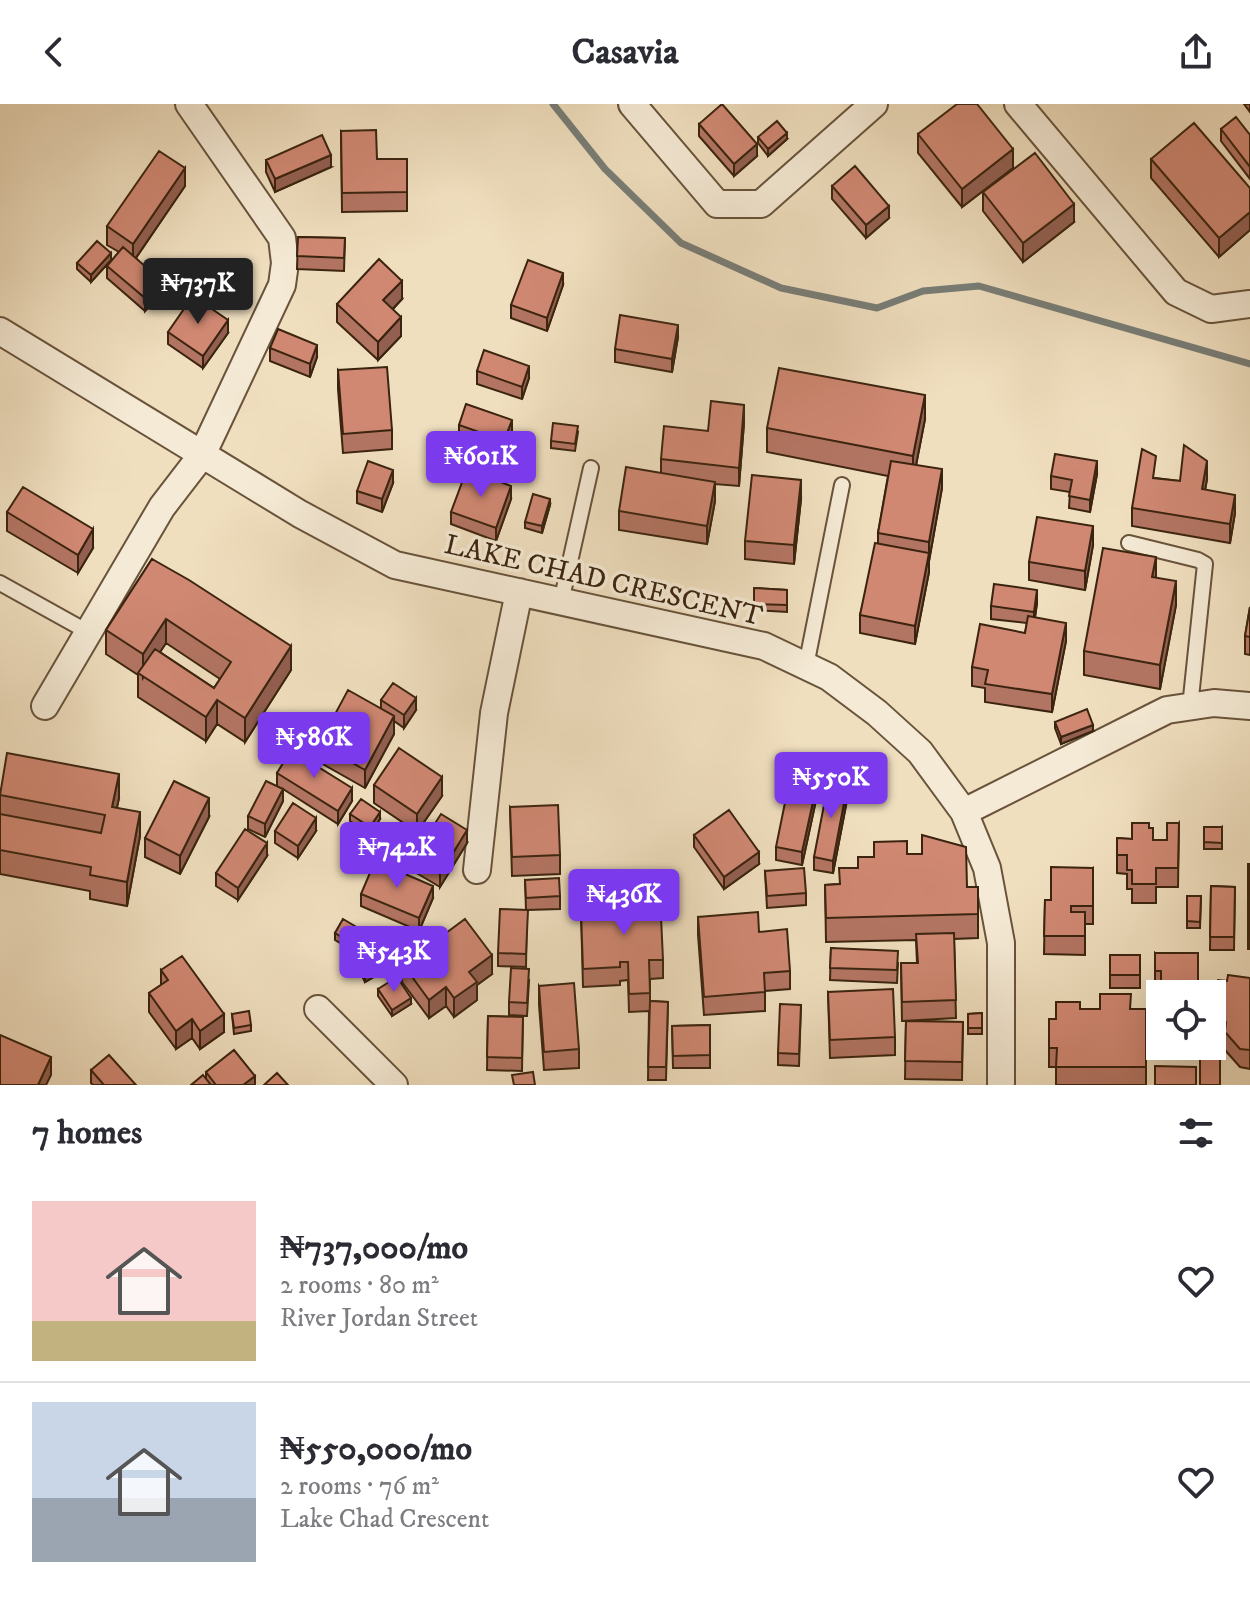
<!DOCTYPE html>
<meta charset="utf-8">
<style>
:root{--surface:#fff;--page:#f2f2f3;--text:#2b2b33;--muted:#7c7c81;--line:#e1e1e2;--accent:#7c3aed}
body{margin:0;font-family:"IM FELL DW Pica",serif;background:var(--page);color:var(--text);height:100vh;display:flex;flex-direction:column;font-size:30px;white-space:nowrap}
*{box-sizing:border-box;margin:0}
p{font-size:26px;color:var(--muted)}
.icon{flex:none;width:44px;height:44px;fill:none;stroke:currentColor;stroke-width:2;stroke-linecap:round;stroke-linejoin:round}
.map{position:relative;height:981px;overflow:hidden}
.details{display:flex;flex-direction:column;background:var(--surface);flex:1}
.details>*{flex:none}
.fabs{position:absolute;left:1146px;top:876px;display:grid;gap:16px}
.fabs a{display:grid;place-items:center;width:80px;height:80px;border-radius:0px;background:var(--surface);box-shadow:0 8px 32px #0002;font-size:40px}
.price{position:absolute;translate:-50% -68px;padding:0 18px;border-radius:8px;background:var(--accent);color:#fff;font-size:26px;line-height:52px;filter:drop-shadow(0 2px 4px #0008)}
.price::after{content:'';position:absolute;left:50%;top:48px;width:24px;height:18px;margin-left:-12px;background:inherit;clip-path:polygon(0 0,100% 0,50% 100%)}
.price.on{background:#222;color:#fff}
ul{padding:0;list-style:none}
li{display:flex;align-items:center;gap:24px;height:200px;padding:0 32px}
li+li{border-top:2px solid var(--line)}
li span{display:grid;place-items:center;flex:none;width:224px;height:160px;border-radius:0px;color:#555}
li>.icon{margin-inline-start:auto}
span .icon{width:96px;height:96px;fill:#fffc;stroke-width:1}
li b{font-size:34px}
h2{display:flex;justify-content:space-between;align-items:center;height:96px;padding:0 32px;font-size:34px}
header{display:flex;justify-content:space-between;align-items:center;height:104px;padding:0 32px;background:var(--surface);font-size:36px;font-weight:700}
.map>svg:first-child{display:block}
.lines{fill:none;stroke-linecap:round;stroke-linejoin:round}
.stream{stroke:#787d77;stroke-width:7}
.lane-casing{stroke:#68533b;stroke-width:18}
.street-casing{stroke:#68533b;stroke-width:30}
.lane{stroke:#f5ead5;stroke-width:14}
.street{stroke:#f5ead5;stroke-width:26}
.wall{fill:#b37563;stroke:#3b240f;stroke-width:2;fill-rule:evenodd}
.shaded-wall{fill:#925f50;stroke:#3b240f;stroke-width:2}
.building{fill:#d08873;stroke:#3b240f;stroke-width:2}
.labels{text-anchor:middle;stroke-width:7;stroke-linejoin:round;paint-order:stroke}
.street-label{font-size:28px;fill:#3b240f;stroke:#f5ead5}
</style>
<header><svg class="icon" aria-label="back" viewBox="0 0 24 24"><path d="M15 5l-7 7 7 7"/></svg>Casavia<svg class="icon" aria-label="share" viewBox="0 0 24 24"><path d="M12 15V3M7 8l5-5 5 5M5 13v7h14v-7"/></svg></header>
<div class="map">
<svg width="1250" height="981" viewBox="0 0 1250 981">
<rect width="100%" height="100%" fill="#f0dfbf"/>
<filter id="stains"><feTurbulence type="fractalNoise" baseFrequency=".0025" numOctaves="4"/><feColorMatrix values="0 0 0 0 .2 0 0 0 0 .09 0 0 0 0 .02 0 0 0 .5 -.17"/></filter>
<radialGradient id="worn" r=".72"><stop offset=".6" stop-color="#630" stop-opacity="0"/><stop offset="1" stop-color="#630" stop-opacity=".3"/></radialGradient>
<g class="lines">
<path class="stream" d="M553,0L605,65L681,139L781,184L877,204L923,187L979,182L1250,260"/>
<g class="lane-casing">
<path id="lane" d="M1129,439L1198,456L1205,460L1190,603
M0,479L88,528
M561,498L591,364
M806,562L842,381"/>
</g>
<g class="street-casing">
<path id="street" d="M632,0L717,100H761L874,0
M1018,0L1176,188L1211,205L1250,200
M0,227L300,410L395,461L764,542L829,573L877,609L920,648L964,708L987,764L1001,839V981
M45,602L162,403L202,351L282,181L285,159L282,134L189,0
M964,708L1167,606L1214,599L1250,602
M477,766L494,609L519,488
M318,905L394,981"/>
</g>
<use href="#lane" class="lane"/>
<use href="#street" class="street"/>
</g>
<path class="wall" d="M1244,0H1250V8Z
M699,20L757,52L734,72L699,32Z
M1221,25L1250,31V75L1221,37Z
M341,27L377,55H407V107L342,108Z
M918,30L1013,64L962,103L918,49Z
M758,33L787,35L768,52L758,39Z
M1151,55L1250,84V126L1219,153L1151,74Z
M266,56L331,63L275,88L266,68Z
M185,82L136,154L161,189L145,207L107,174V162L119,148L107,141V122Z
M832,82L889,114L866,134L832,95Z
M983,88L1074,118L1023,158L983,107Z
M298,133L345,134L344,167L297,165Z
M111,156L91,178L77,165V159Z
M563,181L547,227L511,214V201Z
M402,195L393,205L401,232L378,256L337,218V200Z
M168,228L228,229L203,264L168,240Z
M678,233L672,268L615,258V245Z
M270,244L317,253L310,273L270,257Z
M338,266L392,326V345L343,349L338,285Z
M477,267L529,274L522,295L477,280Z
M925,315L916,361L942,384L929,457V468L915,540L860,529V511L878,439V429L888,372L767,348V324Z
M744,319L739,382L715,380V397L707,440L619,426V407L661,369V355L708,327Z
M459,321L512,328L504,350L459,334Z
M578,328L575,347L551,344V337Z
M1097,370L1090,408L1069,404L1070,388L1051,385V372Z
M1155,374L1180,377L1207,375L1205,386L1235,409L1230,439L1132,422V404Z
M393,379L382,408L357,399V387Z
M511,395L496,437L451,420V408Z
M801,395L794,460L745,455V437Z
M550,401L542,429L525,424V418Z
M7,408L93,444L78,469L7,427Z
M1093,441L1085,486L1029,476V458Z
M152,455L291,566L245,638L217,620L206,637L138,593V571L106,550V526ZM166,539L220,575L214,584L160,548Z
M1156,473L1176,501L1160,585L1084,571V547Z
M754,484L787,486V508L754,506Z
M1037,499L1035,513L1066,537L1052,608L985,598V584L972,582V563L1025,529L1027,519L991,515V502Z
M1250,503V551L1245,550V532Z
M381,596L416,606L404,624L394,617V630L365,684L319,658V640L381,604Z
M1055,618L1093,627L1061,640L1055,624Z
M277,669L352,697L338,720L283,685V697L265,733L248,725V712L277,681Z
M374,681L442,692L417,728L374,699Z
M0,686L119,694L117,703L140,732L127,802L90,795V787L0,770Z
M818,687L802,761L776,756V743Z
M848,691L833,769L814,766V753Z
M510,703L560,751V770L512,772Z
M350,710L380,715L370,730L350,717Z
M209,713L180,770L145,753V734Z
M1179,719L1178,783H1156V799H1132V785H1127V770L1117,769V734L1132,735L1149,724L1153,736H1167Z
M1222,723V745H1204V738Z
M275,727H316L298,754L275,739Z
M694,731L759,760L724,785L694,743Z
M384,738L410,748L399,759L384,744Z
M467,739L440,783L413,767V754Z
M907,750L967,783H978V834L954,835L956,914L902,917L901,859H917L916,836L826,838L825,781L839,780L858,764L874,753Z
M267,752L238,796L216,782V769Z
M1248,760H1250V845H1248Z
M1093,764V820H1085V851L1044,850L1045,796H1051Z
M765,767L806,789V801L767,804Z
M525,776L560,792V805L527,806L526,863L498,862V849L526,806Z
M1211,782L1235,783L1234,846H1210Z
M361,790L433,794L419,827L361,802Z
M1187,792H1201L1200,824H1187Z
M595,794L663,856V874L650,875V897L668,898L666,976H648L649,907L629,908L628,876L620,877V881L583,883L581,808L595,807Z
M698,813L759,828L790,867V885L765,887V907L704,911L698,831Z
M335,829L365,835L357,849L335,836Z
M442,832L492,870L477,881V896L454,913L446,902L429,914L402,878V859L414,851V840Z
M831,844L898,859L897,879L830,876Z
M1155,849L1198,890H1161V880H1155Z
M1110,851H1140V884H1110Z
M396,860L365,878L360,868V862Z
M161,866L224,928L200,945L192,934L176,945L149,908V889L161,881Z
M1250,874V965L1240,963L1225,946V937L1212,935V890L1227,877Z
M529,877L527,912L509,911V898Z
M539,882L579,945V964L544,966L539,901Z
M378,885L411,900L392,912L378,892Z
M828,888L895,933V951L830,954Z
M801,901L799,962L778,961V949Z
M1080,905H1146V981H1056V963H1049V915H1056Z
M982,909V930H968V910Z
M232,910L251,921V927L234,930Z
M488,912L523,913L522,967L487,966Z
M906,917L963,918L962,976L905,975Z
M710,921V964H673L672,922Z
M91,966L136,981H93L91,979Z
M206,968L255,981H191L206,975Z"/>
<path class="shaded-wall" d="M787,29V35L768,52V45Z
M757,40V52L734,72V60Z
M1013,45V64L962,103V85Z
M331,51V63L275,88V75Z
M185,64V82L133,158V140Z
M1074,100V118L1023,158V139Z
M889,102V114L866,134V121Z
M1250,108V126L1219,153V134Z
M111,149V156L91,178V171Z
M563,169V181L547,227V214Z
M161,176V189L145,207V194Z
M402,177V195L383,215V196Z
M401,213V232L378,256V238Z
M228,216V229L203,264V252Z
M678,221V233L672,268V255Z
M317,241V253L310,273V260Z
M529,262V274L522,295V283Z
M925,291V315L913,377V352Z
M744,301V319L739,382V364Z
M512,316V328L504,350V337Z
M1097,357V370L1090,408V396Z
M1207,357V375L1202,404V385Z
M942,365V384L929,457V438Z
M393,366V379L382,408V395Z
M801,376V395L794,460V441Z
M715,378V397L707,440V422Z
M511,382V395L496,437V424Z
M1235,391V409L1230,439V420Z
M550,395V401L542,429V422Z
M1093,422V441L1085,486V467Z
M93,425V444L78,469V451Z
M929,449V468L915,540V522Z
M1156,453V477L1152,473Z
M1176,477V501L1160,585V561Z
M1037,486V499L1034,520V508Z
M166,515V539L143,574V550Z
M1066,519V537L1052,608V590Z
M291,542V566L245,638V614Z
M416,594V606L404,624V611Z
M217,596V620L206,637V613Z
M394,612V630L365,684V666Z
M1093,621V627L1061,640V633Z
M119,670V694L112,727V703Z
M442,673V692L417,728V710Z
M818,675V687L802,761V748Z
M848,678V691L833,769V757Z
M352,684V697L338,720V707Z
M283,685V697L265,733V720Z
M209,694V713L180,770V752Z
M140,708V732L127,802V778Z
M380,708V715L370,730V723Z
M316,714V727L298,754V742Z
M467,726V739L440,783V770Z
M267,739V752L238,796V784Z
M410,742V748L399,759V753Z
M759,748V760L724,785V773Z
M433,782V794L419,827V814Z
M365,828V835L357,849V843Z
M492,851V870L477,881V896L454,913V894L469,868Z
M396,854V860L365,878V871Z
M446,883V902L429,914V896Z
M411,894V900L392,912V906Z
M224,910V928L200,945V927Z
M192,915V934L176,945V927Z
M51,953V971L46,981H38Z
M255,972V981H243Z"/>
<path class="building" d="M722,0L757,40L734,60L699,20Z
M957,0H977L1013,45L962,85L918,30Z
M1236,13L1250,31V63L1221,25Z
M777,17L787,29L768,45L758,33Z
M1194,19L1250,84V108L1219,134L1151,55Z
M376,26L377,55H407V88L342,89L341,27Z
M322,31L331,51L275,75L266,56Z
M159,47L185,64L133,140L107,122Z
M1035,49L1074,100L1023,139L983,88Z
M855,62L889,102L866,121L832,82Z
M298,133L345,134L344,154L297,152Z
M97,137L111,149L91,171L77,159Z
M123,143L161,176L145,194L107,162Z
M379,155L402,177L383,196L401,213L378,238L337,200Z
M528,156L563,169L547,214L511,201Z
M193,192L228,216L203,252L168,228Z
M620,211L678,221L672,255L615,245Z
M278,225L317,241L310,260L270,244Z
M484,246L529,262L522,283L477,267Z
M387,263L392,326L343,330L338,266Z
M779,264L925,291L913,352L767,324Z
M711,297L744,301L739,364L661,355L664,322L708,327Z
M466,300L512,316L504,337L459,321Z
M553,319L578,322L575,340L551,337Z
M1184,341L1207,357L1202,385L1235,391L1230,420L1132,404L1142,345L1156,352L1153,374L1180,377Z
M1055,350L1097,357L1090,396L1069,392L1072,376L1051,372Z
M368,357L393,366L382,395L357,387Z
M891,357L942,365L929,438L878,429Z
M626,363L715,378L707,422L619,407Z
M467,365L511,382L496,424L451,408Z
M752,371L801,376L794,441L745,437Z
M23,383L93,425L78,451L7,408Z
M533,390L550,395L542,422L525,418Z
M1037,413L1093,422L1085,467L1029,458Z
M875,439L929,449L915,522L860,511Z
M1103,444L1156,453L1152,473L1176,477L1160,561L1084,547Z
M152,455L189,476L291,542L245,614L217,596L206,613L138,569L155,545L214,584L231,558L166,515L143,550L106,526Z
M994,480L1037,486L1034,508L991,502Z
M754,484L787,486V501L754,500Z
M1250,503V533L1245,532Z
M1028,512L1066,519L1052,590L985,580L988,566L972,563L980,520L1025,529Z
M393,579L416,594L404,611L381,596Z
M348,586L394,612L365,666L319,640Z
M1087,605L1093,621L1061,633L1055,618Z
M399,644L442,673L417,710L374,681Z
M291,646L352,684L338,707L277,669Z
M7,649L119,670L112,703L140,708L127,778L90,771L91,763L0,746V710L101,729L105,711L0,691Z
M791,669L818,675L802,748L776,743Z
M829,675L848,678L833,757L814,753Z
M174,677L209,694L180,752L145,734Z
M266,677L283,685L265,720L248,712Z
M361,695L380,708L370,723L350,710Z
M293,699L316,714L298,742L275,727Z
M558,701L560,751L512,753L510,703Z
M729,706L759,748L724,773L694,731Z
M441,710L467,726L440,770L413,754Z
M1132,719H1149V724H1153V736H1167V719H1179L1178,764H1156V780H1132V766H1127V751H1117V734L1132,735Z
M1204,723H1222V739L1204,738Z
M245,725L267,739L238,784L216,769Z
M394,727L410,742L399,753L384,738Z
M922,731L966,743L967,783H978V810L826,814L825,781L840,780L839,764H858V753H874V738L907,737V750H922Z
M375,757L433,782L419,814L361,790Z
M1248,760H1250V826H1248Z
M1051,763L1093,764V802H1071V808H1085V832H1044L1045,796H1051Z
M804,764L806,789L767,792L765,767Z
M559,774L560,792L526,794L525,776Z
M1211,782L1235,783L1234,833H1210Z
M660,791L663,856H649L650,889L629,890L628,858H620V863L583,865L581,808L596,807L595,794Z
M1187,792H1201L1200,818L1187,817Z
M500,805L528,806L526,850L498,849Z
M758,808L759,828L787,825L790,867L764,869L765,888L704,893L698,813Z
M343,815L365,828L357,843L335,829Z
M465,815L492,851L469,868L477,878L454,894L446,883L429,896L402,859L420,847L414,840L435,825L442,832Z
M954,829L956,896L902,898L901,859H918L916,830Z
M390,844L396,854L365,871L360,862Z
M831,844L898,847L897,866L830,864Z
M1155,849H1198V890H1173V885H1161V867H1155Z
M1110,851H1140V871H1110Z
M182,852L224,910L200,927L192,915L176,927L149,889L168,876L161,866Z
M511,864L529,865L527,899L509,898Z
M1228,871L1250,874V946L1240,945L1225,928L1226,918L1212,916V890H1207L1208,884L1216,885L1218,876L1227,877Z
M397,873L411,894L392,906L378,885Z
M574,879L579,945L544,948L539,882Z
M893,885L895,933L830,936L828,888Z
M1100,890H1131L1130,905H1146V963H1056L1057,944H1049V915H1056V898H1080V905H1100Z
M650,897L668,898L666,963H648Z
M780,900L801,901L799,950L778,949Z
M249,907L251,921L234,924L232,910Z
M982,909V924H968V910Z
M488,912L523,913L522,954L487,953Z
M906,917L963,918L962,958L905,957Z
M710,921V951L673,952L672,922Z
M0,931L51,953L38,981H0Z
M234,946L255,972L243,981H216L206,968Z
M109,951L136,981H104L91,966Z
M1200,951H1220V981H1200Z
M1155,962L1196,963V981H1155Z
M533,968L535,981H514L512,971Z
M277,969L288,981H264Z
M203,971L211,981H191Z"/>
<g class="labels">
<g class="street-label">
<text transform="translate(604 475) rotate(13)" y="10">LAKE CHAD CRESCENT</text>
</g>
</g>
<rect width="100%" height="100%" filter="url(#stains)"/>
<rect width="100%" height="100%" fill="url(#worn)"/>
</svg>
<div class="fabs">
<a><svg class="icon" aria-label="locate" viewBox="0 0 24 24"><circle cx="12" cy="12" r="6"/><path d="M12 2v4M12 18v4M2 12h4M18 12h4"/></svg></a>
</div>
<b class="price on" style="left:198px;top:222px">₦737K</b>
<b class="price" style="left:481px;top:395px">₦601K</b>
<b class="price" style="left:314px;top:676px">₦586K</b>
<b class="price" style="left:831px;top:716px">₦550K</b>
<b class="price" style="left:397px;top:786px">₦742K</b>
<b class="price" style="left:624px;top:833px">₦436K</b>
<b class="price" style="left:394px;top:890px">₦543K</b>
</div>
<section class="details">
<h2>7 homes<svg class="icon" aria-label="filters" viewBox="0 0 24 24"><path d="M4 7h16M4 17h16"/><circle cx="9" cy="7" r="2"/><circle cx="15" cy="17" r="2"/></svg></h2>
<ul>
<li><span style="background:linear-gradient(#f6c9c9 75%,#c2b280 0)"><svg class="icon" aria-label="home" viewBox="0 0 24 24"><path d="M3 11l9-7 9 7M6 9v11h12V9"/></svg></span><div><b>₦737,000/mo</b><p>2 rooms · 80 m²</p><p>River Jordan Street</p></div><svg class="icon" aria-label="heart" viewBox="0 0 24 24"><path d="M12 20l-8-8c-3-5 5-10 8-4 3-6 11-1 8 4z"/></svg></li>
<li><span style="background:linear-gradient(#c9d6e8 60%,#9aa5b1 0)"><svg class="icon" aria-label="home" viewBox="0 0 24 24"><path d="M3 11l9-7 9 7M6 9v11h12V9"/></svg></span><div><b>₦550,000/mo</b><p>2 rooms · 76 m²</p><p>Lake Chad Crescent</p></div><svg class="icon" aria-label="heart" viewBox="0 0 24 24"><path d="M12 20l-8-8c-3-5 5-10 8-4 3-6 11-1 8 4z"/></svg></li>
</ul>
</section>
